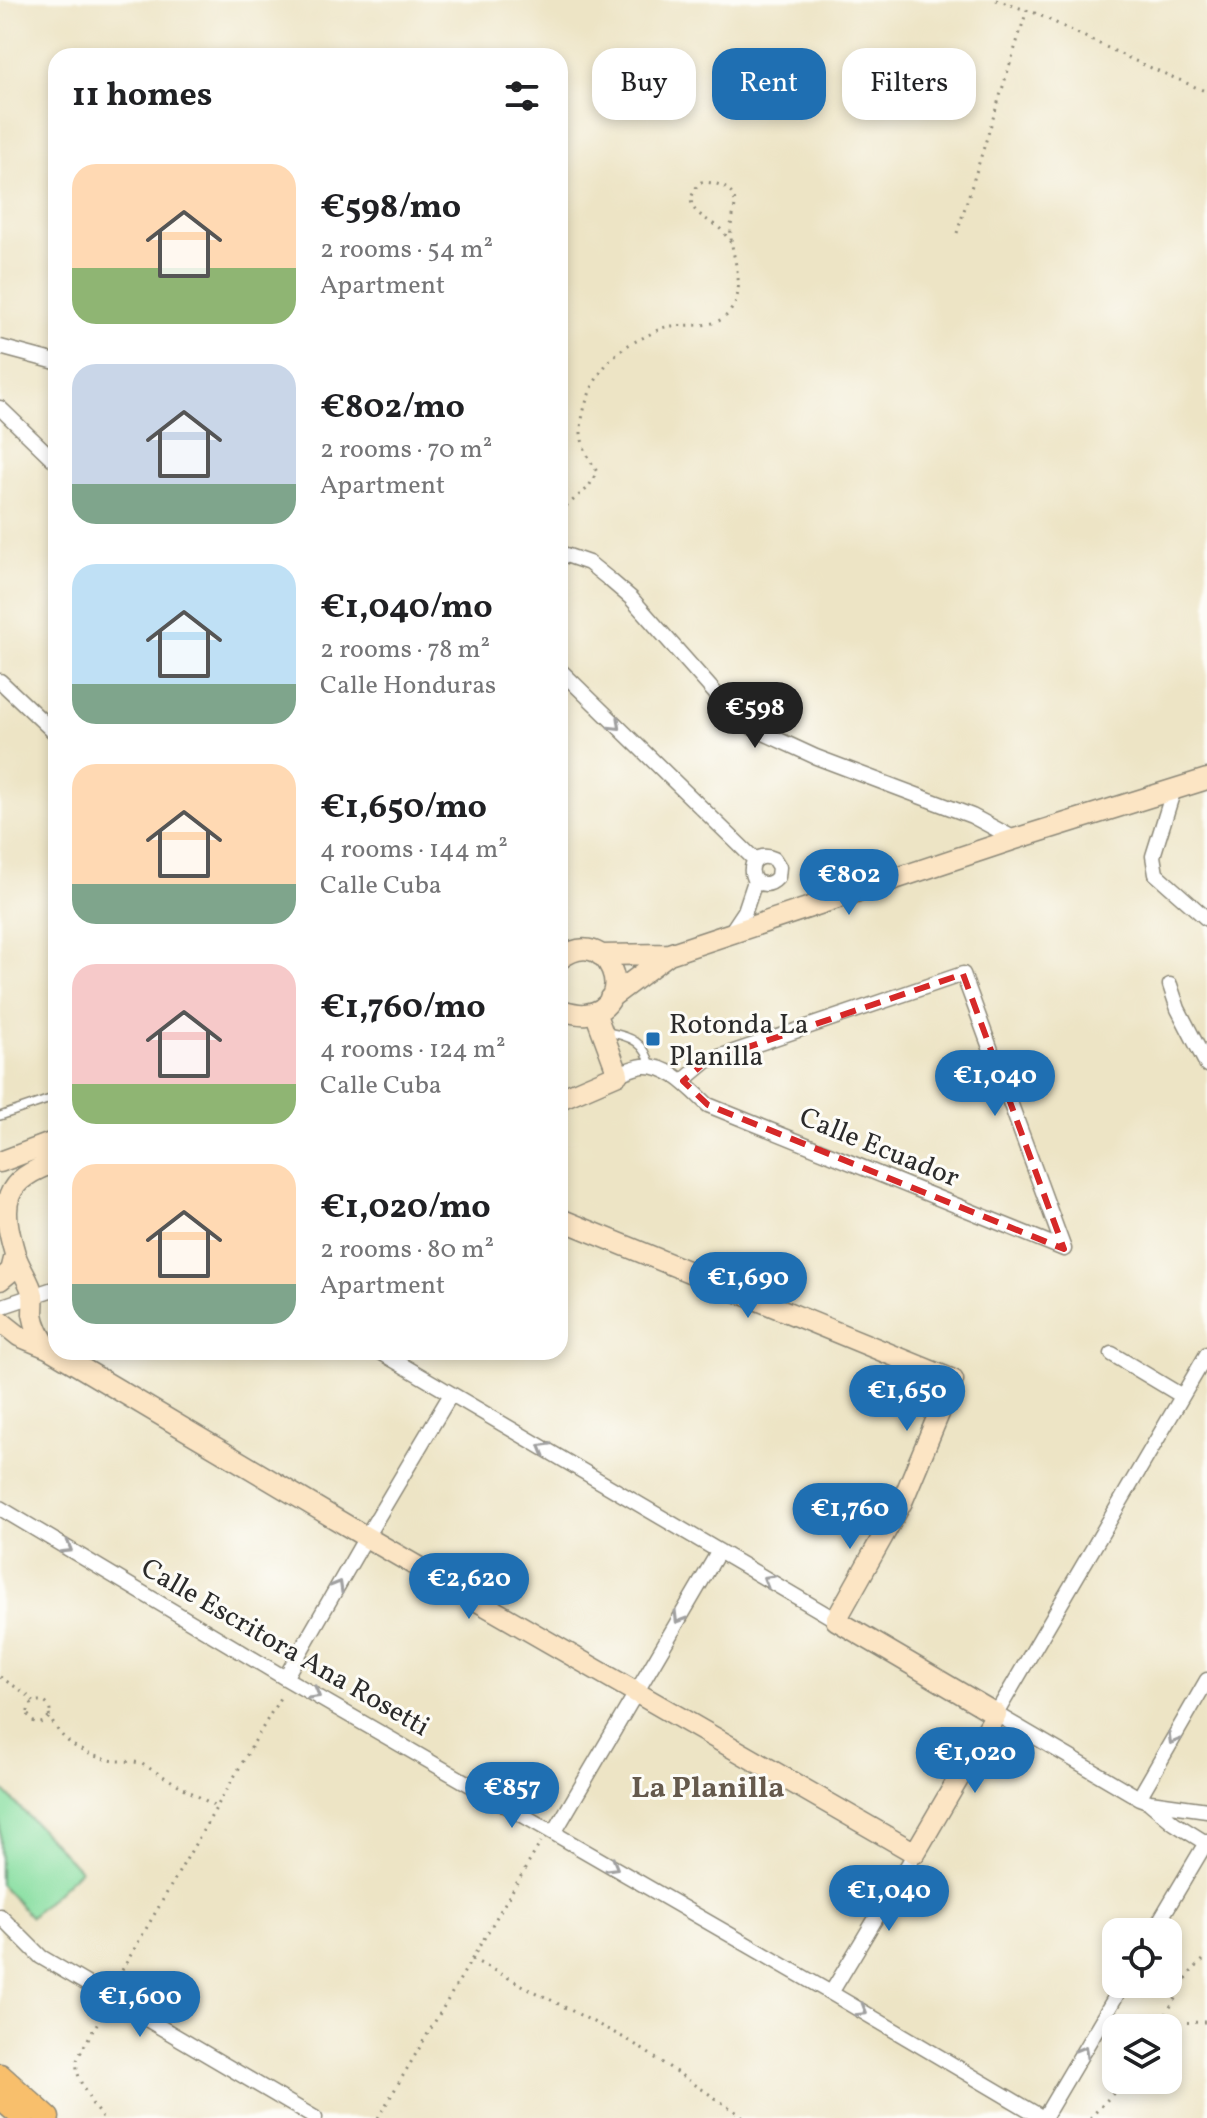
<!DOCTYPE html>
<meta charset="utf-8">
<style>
:root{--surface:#fff;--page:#f6f6f6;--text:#202124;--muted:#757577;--accent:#1f6fb2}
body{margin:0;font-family:Vollkorn,serif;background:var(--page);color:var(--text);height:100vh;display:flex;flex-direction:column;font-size:30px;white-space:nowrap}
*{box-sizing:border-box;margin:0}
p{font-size:26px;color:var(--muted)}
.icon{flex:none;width:44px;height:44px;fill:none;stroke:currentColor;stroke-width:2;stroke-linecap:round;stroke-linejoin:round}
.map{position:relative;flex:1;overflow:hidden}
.details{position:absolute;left:48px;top:48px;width:520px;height:1312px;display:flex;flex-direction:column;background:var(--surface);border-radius:24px;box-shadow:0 4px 12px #0003}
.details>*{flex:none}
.guide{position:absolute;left:592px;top:48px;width:494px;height:72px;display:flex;gap:16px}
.tools{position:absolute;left:1102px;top:1918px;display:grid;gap:16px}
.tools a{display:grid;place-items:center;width:80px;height:80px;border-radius:16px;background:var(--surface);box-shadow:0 4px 12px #0003;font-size:40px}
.price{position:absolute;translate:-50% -68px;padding:0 18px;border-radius:28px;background:var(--accent);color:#fff;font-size:26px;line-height:52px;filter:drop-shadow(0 2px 4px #0008)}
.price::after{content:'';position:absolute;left:50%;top:48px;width:24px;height:18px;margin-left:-12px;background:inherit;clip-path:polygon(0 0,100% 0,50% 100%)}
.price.selected{background:#222;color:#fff}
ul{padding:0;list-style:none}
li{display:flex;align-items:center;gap:24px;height:200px;padding:0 24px}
li span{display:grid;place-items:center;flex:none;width:224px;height:160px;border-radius:24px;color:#555}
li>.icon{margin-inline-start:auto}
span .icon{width:96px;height:96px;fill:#fffc;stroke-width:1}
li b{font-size:34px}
h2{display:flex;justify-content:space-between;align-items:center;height:96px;padding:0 24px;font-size:34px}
.pill{padding:0 28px;border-radius:24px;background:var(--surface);box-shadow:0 4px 12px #0003;font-size:28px;line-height:72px}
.pill.selected{background:var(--accent);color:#fff}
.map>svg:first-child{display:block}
.green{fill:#89dfa2;stroke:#5a8566;stroke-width:2}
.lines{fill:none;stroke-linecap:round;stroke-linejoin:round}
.lane-casing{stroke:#8c8878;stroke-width:10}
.street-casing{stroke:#8c8878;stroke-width:17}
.secondary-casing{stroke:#8c8878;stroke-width:23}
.primary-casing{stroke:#8c8878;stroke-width:25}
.path{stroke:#8c8878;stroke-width:3;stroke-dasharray:2 6;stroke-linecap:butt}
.lane{stroke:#fff;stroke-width:7}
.street{stroke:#fff;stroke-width:14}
.secondary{stroke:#fce5c4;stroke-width:20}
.primary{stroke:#f8bf6c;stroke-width:22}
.oneway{stroke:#a0a0a0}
.marked{fill:none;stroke:#d62828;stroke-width:6;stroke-dasharray:16 10;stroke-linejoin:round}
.poi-dot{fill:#1f6fb2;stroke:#fdfcf7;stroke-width:3}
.labels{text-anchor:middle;stroke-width:6;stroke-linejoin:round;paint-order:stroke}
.poi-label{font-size:28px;fill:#2b2b2b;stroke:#fdfcf7;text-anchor:start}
.street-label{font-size:28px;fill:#2b2b2b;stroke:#fdfcf7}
.neighbourhood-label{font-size:30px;font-weight:bold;fill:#65594c;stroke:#fdfcf7}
</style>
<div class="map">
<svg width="1207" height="2118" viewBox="0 0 1207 2118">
<rect width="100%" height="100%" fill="#fdfcf7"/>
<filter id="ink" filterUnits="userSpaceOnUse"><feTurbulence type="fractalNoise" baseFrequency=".0125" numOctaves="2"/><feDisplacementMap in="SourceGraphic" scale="16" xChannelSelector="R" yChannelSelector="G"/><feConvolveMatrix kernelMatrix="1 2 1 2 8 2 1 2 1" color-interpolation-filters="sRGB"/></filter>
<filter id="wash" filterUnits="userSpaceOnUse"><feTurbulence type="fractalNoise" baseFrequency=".006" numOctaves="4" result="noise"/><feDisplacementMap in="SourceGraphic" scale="32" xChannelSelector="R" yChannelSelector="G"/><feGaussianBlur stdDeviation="1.8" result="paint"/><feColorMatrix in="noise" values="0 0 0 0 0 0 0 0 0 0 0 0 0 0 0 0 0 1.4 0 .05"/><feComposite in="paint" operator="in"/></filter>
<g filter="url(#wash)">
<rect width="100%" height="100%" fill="#ede4c5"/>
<path class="green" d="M0,1787L80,1870L31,1917L0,1884Z"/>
</g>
<g filter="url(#ink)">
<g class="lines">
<g class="lane-casing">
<path id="lane" d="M607,1032C630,1036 646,1042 651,1067
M0,1116L56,1097"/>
</g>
<g class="street-casing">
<path id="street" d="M0,347L56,362
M0,408L56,462
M560,553L589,563L610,580L631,598L732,712L753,728L816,757L972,816L1015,839
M560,670L755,860
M0,681L56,734
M1174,789L1153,856L1156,874L1207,919
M731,932L745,911L755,881C746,866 757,851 774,859L779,867L778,877C771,885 764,886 755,881
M1170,985L1178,1009L1207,1065
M618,1074C626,1071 635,1067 643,1066C669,1064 691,1089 708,1105L1064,1249
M683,1081L707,1061L963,974L1064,1249
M0,1307L56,1288
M380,1352L836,1620
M1112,1354L1182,1396
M1207,1354L996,1714L1139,1798L1150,1802L1207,1810
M0,1508L285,1678L831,1993L1043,2118
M285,1678L366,1537L451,1394
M1139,1798L1207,1680
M1150,1803L1174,1823L1206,1843
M554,1833L719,1551
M0,1916L41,1957L315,2118
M1153,1932L1207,1841
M831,1993L915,1853
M1044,2118L1123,1984"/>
</g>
<g class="secondary-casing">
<path id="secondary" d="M600,955L669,954
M560,959C609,921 640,1007 586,1014C577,1015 568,1012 560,1010
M610,998L669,954L1015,839L1207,779
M560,1099L618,1074L595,1012
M0,1162L56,1141
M0,1280L11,1271L15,1255
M0,1321L19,1336L48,1348L366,1537L915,1853L996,1714L836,1620L902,1502L953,1380L560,1219
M48,1348C41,1337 35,1327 33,1314C33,1308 34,1301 33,1295C30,1281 19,1268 15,1254C0,1203 2,1180 56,1162"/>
</g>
<g class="primary-casing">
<path id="primary" d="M0,2075L48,2118
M0,2098L23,2118"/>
</g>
<path class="path" d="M996,0L1035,13L1133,60L1207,92
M957,233L1027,10
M560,511L588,488L597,472C590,460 582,447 581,433C581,402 599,365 624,348C631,343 639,340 646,336C651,334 657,330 662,328C684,321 716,333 731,310C749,284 728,253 731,226C732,216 738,205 733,196C727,185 713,182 701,182C679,206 699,214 718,227C723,231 727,237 731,243
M0,1677L25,1693L34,1702
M28 1712a11 11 0 1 1 22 0a11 11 0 1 1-22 0Z
M49,1715C60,1741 83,1755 110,1760C121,1762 132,1760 142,1764L215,1806
M472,1959L630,2041L745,2118
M114,1984L281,1696
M1163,2023L1207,2022
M1158,2028L1190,1973L1207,1956
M102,2118C93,2106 74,2077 77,2061C79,2053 99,2021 104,2011
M378,2118L541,1842
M1090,2118L1126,2080"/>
<use href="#lane" class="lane"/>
<use href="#street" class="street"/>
<use href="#secondary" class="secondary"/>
<use href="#primary" class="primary"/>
</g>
<defs><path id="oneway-chevron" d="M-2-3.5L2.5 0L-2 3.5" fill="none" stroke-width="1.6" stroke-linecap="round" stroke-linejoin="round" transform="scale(2)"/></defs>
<g class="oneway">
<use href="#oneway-chevron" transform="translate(616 725) rotate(44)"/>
<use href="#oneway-chevron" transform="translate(544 1448) rotate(-150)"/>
<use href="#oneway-chevron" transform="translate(67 1548) rotate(31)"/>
<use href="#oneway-chevron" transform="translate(768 1580) rotate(-150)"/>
<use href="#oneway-chevron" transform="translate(338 1586) rotate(-60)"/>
<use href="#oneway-chevron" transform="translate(679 1618) rotate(121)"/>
<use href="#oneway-chevron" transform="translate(315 1694) rotate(30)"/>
<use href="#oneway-chevron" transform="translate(1173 1739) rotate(120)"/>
<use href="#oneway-chevron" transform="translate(613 1866) rotate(30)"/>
<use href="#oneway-chevron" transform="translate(862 2011) rotate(31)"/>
<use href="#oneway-chevron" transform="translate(1083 2051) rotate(-60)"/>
</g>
</g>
<path class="marked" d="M963,974L1064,1249L708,1105L683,1081L707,1061Z"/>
<rect class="poi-dot" x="645" y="1031" width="16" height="16" rx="4"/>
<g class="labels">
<g class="poi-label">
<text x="669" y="1033">Rotonda La<tspan x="669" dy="32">Planilla</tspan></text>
</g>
<g class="street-label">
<text transform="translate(880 1146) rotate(22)" y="10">Calle Ecuador</text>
<text transform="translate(286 1646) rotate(30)" y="10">Calle Escritora Ana Rosetti</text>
</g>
<g class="neighbourhood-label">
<text x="708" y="1797">La Planilla</text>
</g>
</g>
</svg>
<div class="tools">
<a><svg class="icon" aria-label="locate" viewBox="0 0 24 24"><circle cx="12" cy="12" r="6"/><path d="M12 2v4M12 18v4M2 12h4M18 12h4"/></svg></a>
<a><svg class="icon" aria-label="layers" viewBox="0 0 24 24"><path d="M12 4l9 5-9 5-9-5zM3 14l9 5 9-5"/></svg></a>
</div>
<b class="price selected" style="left:755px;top:750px">€598</b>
<b class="price" style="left:849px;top:917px">€802</b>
<b class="price" style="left:995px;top:1118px">€1,040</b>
<b class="price" style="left:748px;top:1320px">€1,690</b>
<b class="price" style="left:907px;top:1433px">€1,650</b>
<b class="price" style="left:850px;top:1551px">€1,760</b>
<b class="price" style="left:469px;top:1621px">€2,620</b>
<b class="price" style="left:975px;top:1795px">€1,020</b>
<b class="price" style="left:512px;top:1830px">€857</b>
<b class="price" style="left:889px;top:1933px">€1,040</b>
<b class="price" style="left:140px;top:2039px">€1,600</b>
<div class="guide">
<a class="pill">Buy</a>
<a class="pill selected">Rent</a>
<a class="pill">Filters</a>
</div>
<section class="details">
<h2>11 homes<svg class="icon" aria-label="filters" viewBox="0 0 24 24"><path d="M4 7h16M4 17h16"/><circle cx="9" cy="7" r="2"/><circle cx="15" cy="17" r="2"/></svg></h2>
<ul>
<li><span style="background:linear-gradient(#ffd9b3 65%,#8fb573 0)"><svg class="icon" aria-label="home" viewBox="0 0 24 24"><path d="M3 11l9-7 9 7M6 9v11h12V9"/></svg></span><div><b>€598/mo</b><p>2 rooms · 54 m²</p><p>Apartment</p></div></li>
<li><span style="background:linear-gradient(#c9d6e8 75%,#7fa58c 0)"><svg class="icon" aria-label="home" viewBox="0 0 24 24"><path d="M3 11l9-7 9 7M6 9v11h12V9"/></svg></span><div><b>€802/mo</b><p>2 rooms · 70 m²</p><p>Apartment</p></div></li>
<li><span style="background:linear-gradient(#bfe0f5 75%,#7fa58c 0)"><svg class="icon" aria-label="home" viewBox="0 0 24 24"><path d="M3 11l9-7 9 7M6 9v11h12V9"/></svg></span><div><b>€1,040/mo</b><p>2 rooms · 78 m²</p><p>Calle Honduras</p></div></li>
<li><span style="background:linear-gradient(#ffd9b3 75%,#7fa58c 0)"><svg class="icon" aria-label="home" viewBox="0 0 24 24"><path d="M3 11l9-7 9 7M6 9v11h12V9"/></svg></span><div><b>€1,650/mo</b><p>4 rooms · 144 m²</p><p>Calle Cuba</p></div></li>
<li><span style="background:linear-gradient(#f6c9c9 75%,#8fb573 0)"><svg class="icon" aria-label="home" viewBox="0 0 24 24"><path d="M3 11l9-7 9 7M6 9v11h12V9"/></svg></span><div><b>€1,760/mo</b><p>4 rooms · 124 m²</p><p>Calle Cuba</p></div></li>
<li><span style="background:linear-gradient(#ffd9b3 75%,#7fa58c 0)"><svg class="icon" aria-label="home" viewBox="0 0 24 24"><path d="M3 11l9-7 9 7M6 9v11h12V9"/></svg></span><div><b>€1,020/mo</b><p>2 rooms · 80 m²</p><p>Apartment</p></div></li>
</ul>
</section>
</div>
